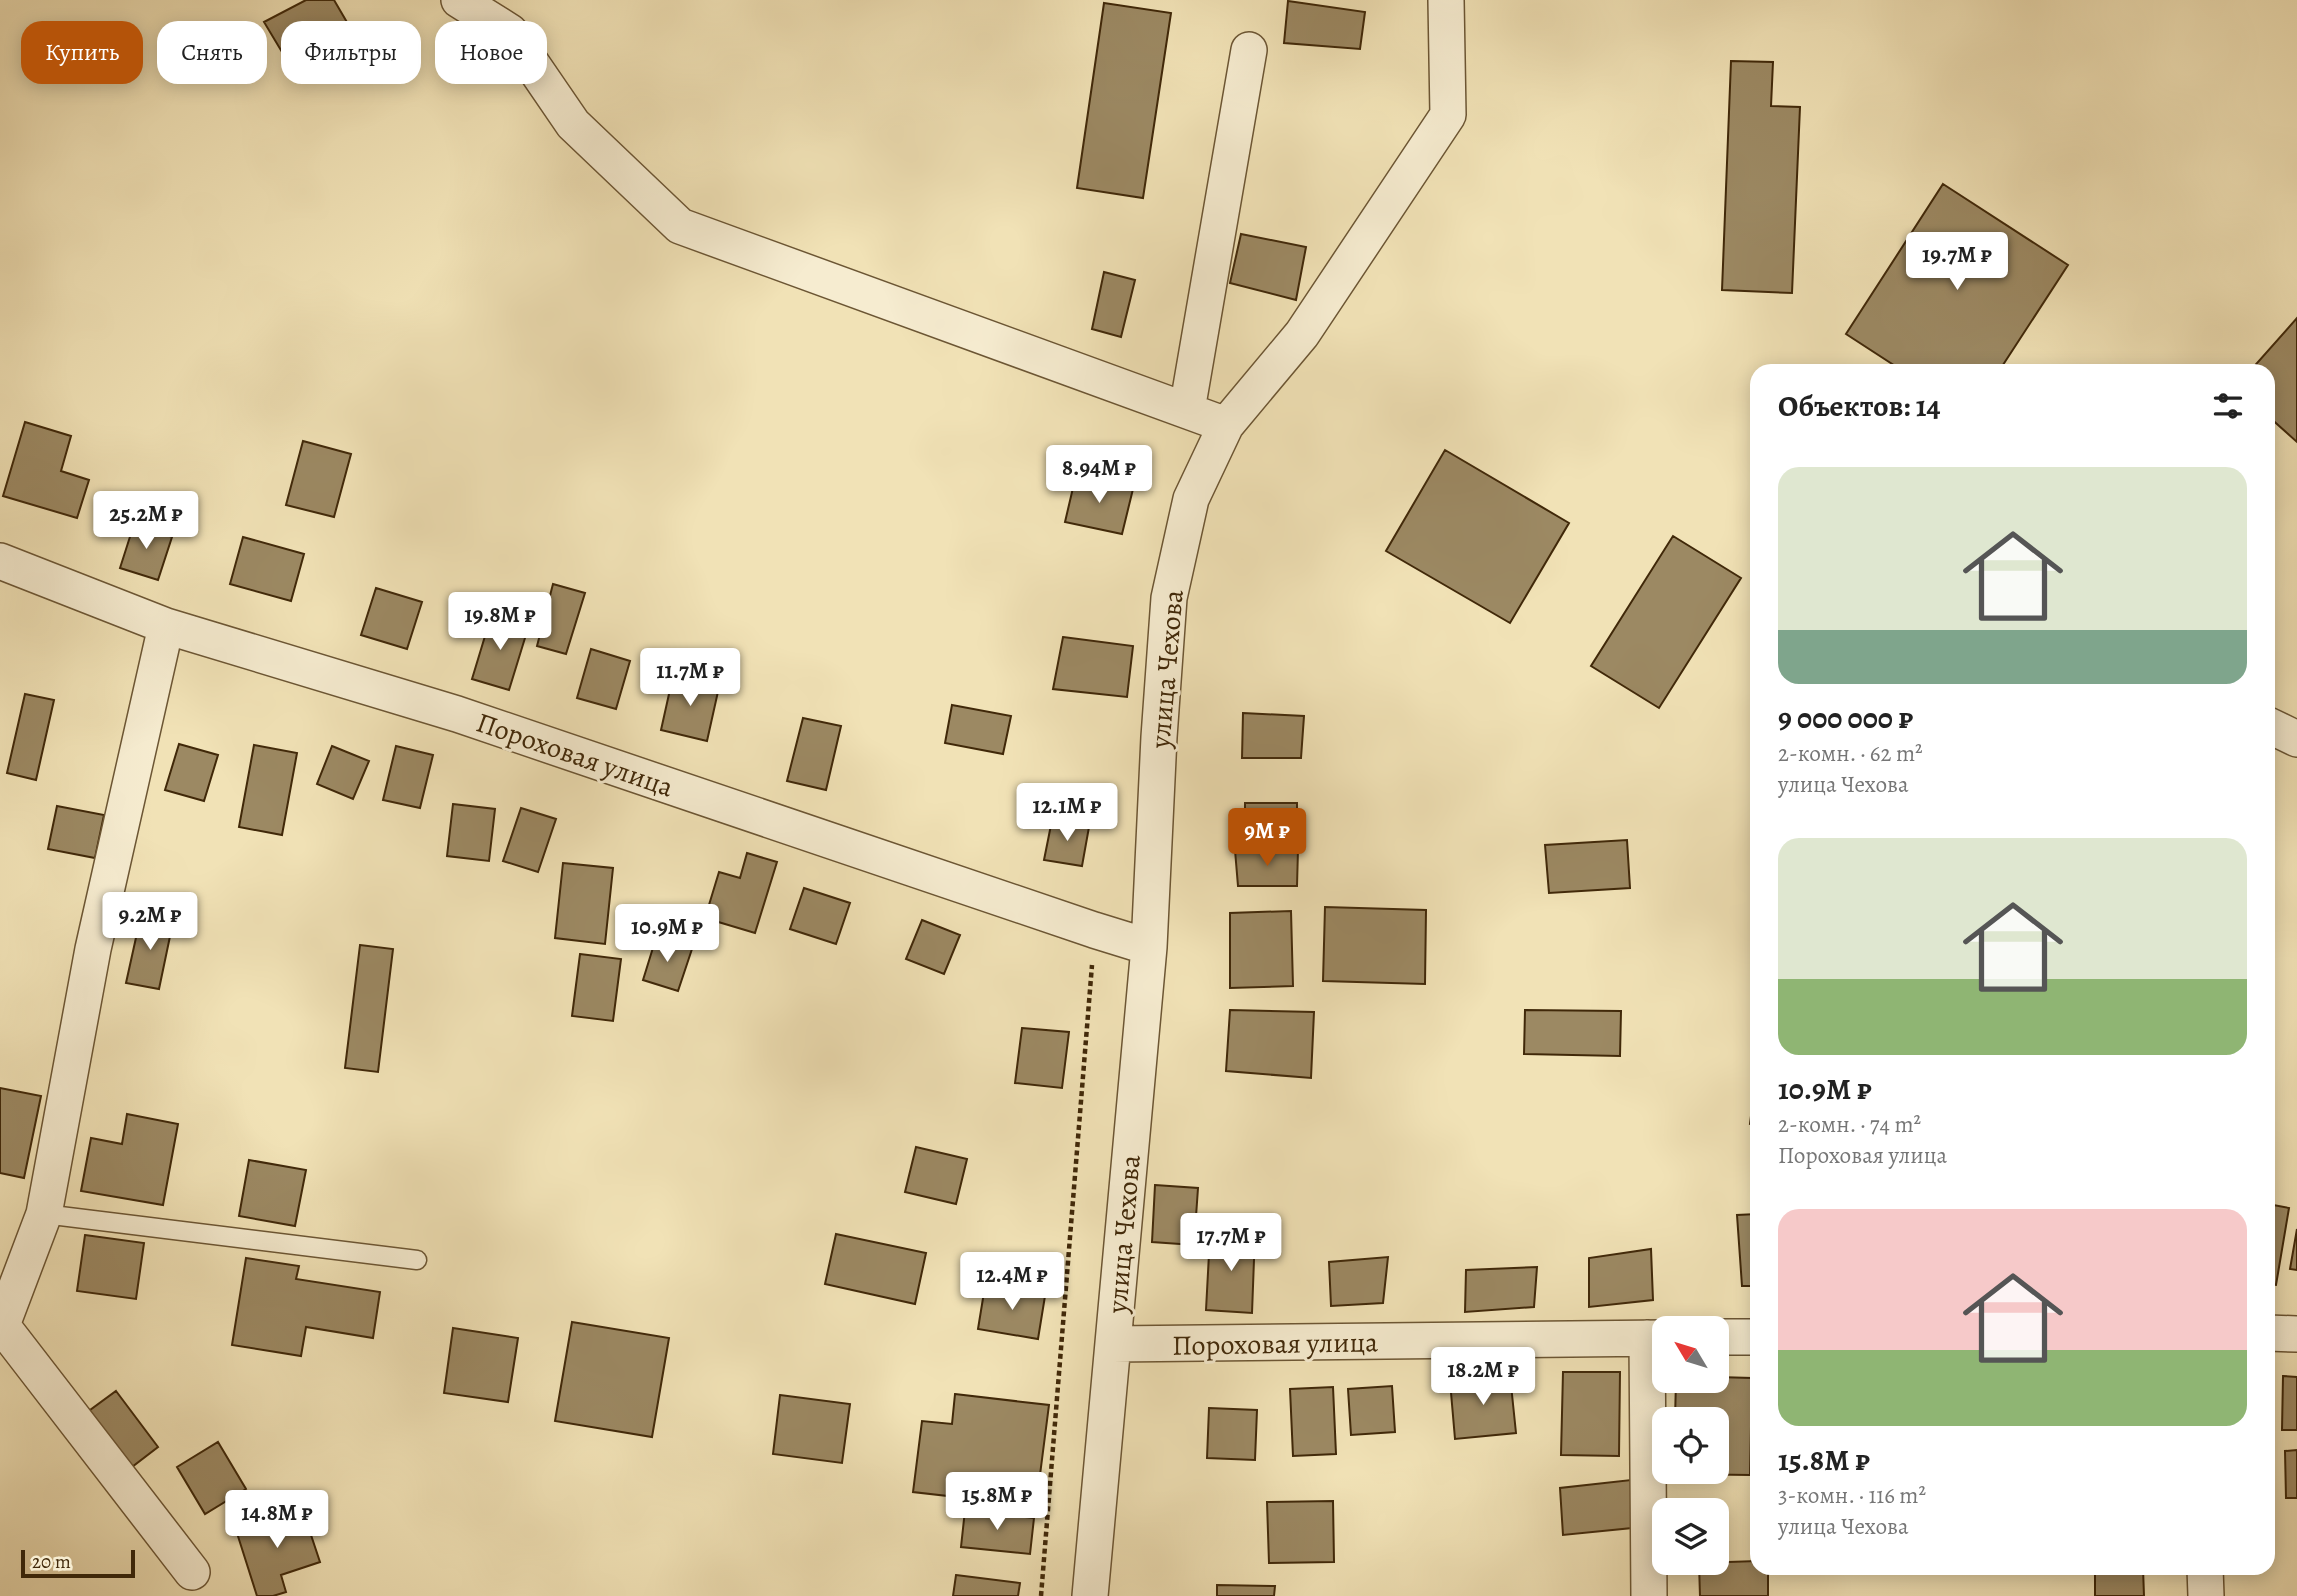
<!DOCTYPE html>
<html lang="ru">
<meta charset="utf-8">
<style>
:root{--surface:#fff;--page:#f6f6f6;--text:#222;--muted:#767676;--accent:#b45309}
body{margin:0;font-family:Alegreya,serif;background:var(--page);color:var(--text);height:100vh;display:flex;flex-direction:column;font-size:26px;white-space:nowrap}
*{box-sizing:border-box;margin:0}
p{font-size:23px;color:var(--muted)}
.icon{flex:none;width:38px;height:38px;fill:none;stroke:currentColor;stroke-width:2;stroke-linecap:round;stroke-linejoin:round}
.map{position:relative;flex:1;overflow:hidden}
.drawer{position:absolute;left:1750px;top:364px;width:525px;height:1211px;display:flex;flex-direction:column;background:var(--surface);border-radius:21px;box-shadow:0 4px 18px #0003}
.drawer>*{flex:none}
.guide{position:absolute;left:21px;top:21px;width:665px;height:63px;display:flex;gap:14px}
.needle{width:46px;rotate:308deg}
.controls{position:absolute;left:1652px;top:1316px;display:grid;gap:14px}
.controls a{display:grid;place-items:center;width:77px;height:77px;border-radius:14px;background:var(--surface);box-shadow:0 4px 18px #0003;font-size:35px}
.scale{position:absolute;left:21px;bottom:18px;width:114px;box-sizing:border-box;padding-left:7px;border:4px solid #402809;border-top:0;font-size:19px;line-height:24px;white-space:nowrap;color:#402809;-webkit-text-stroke:5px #f6ecd0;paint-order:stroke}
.price{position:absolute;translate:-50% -60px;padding:0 16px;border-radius:7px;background:#fff;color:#222;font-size:23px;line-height:46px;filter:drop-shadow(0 2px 4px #0008)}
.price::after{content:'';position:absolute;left:50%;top:42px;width:21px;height:16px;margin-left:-10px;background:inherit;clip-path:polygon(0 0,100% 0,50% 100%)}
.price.active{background:var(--accent);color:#fff}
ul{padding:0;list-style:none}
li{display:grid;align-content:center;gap:14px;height:371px;padding:0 28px}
li span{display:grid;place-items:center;height:217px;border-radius:21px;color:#555}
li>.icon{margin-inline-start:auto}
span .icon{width:126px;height:126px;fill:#fffc;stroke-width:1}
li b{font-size:30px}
h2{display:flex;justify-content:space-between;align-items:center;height:84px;padding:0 28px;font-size:30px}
.pill{padding:0 24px;border-radius:21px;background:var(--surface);box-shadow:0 4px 18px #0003;font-size:24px;line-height:63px}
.pill.active{background:var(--accent);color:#fff}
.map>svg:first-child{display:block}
.building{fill:#9c8963;stroke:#402809;stroke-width:2}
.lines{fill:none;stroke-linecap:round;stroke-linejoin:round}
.service-casing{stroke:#6c5634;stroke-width:21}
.minor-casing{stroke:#6c5634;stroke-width:38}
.path{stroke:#402809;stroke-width:4.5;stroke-dasharray:5 3.5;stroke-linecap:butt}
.service{stroke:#f6ecd0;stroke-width:18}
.minor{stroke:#f6ecd0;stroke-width:35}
.labels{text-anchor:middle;stroke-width:6;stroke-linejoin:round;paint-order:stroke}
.street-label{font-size:28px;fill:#402809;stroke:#f6ecd0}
</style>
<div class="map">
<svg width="2297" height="1596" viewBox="0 0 2297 1596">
<rect width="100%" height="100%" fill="#f1e2b6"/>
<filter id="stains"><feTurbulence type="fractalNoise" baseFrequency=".00286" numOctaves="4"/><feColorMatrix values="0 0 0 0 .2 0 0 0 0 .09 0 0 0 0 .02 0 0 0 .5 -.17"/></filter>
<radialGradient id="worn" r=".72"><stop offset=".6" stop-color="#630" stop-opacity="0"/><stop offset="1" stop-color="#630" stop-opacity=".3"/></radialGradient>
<path class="building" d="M306,0H334L358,41L294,72L264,22Z
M1288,1L1365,12L1360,49L1284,43Z
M1104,3L1171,13L1143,198L1077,188Z
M1731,61L1773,62L1771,106L1800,107L1792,293L1722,290Z
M1943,184L2068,265L1999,371H1903L1846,334Z
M1241,234L1306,247L1296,300L1230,283Z
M1104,272L1135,280L1121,337L1092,329Z
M2297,318V442L2268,416V371H2250Z
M25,422L71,436L61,471L89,480L77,518L3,496Z
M303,441L351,454L334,517L286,505Z
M1445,450L1569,523L1510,623L1386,551Z
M1076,475L1133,489L1122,534L1065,522Z
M135,521L172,537L158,580L120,568Z
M1673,536L1741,578L1659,708L1591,666Z
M243,537L304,554L291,601L230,584Z
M553,584L585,593L566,654L537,646Z
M376,588L422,602L407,649L361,635Z
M492,613L529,625L509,690L472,679Z
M1063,637L1133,646L1127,697L1053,689Z
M591,649L630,661L616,709L577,698Z
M673,676L719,687L707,741L661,730Z
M25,694L54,700L36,780L7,773Z
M952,705L1011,716L1003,754L945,743Z
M1243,713L1304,716L1301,758H1242Z
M803,718L841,726L826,790L787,781Z
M179,744L218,755L204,801L165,790Z
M254,745L297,753L282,835L239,827Z
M332,746L369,761L353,799L317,784Z
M396,746L433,755L420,808L383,800Z
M1245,803H1297V836L1245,842Z
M453,804L495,809L489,861L447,856Z
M57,806L104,815L95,858L48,849Z
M521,808L556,819L538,872L503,861Z
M1052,820L1089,827L1082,866L1044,860Z
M1627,840L1630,888L1549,893L1545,845Z
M1298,849L1297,886H1238L1235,850Z
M747,853L777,862L755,933L705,918L719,872L740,878Z
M563,863L613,868L605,944L555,938Z
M804,888L850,903L836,944L790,929Z
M1325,907L1426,910L1425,984L1323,981Z
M1291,911L1293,986L1230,988V913Z
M141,915L173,922L159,989L126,983Z
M922,920L960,935L944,974L906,959Z
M656,938L692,949L678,991L643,980Z
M360,945L393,949L378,1072L345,1068Z
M580,954L621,959L613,1021L572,1016Z
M1230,1010L1314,1012L1311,1078L1226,1071Z
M1525,1010L1621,1011L1620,1056L1524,1054Z
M1022,1028L1069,1032L1062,1088L1015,1083Z
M1757,1068V1125L1750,1124Z
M0,1088L41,1096L24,1178L0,1173Z
M127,1114L178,1124L163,1205L81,1191L91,1138L122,1144Z
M916,1147L967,1159L956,1204L905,1192Z
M249,1160L306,1170L295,1226L239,1216Z
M1155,1185L1198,1188L1194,1245L1152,1242Z
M2268,1204L2289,1208L2276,1285L2268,1284Z
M1757,1214V1286H1742L1737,1215Z
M2297,1229V1270L2290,1269Z
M1255,1233L1252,1313L1206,1310L1210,1235Z
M836,1234L926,1253L915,1304L825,1284Z
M85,1235L144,1243L136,1299L77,1291Z
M1651,1249L1653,1300L1589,1307V1258Z
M1388,1257L1383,1303L1331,1306L1329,1262Z
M246,1258L299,1266L296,1279L380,1292L373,1338L306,1327L301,1356L232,1345Z
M1537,1267L1534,1307L1465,1312L1466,1270Z
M985,1286L1045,1296L1038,1339L978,1329Z
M572,1322L669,1338L652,1437L555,1421Z
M453,1328L518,1338L508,1402L444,1393Z
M1563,1372H1620L1619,1456L1561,1455Z
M1510,1375L1516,1433L1455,1439L1450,1381Z
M2283,1376L2297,1377V1430H2282Z
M1717,1377L1752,1378L1750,1475L1674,1474V1472H1717V1419H1675L1676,1381H1717Z
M1392,1386L1395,1432L1351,1435L1348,1389Z
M1333,1387L1336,1454L1293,1456L1290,1389Z
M116,1391L158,1447L128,1470L86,1413Z
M955,1394L1049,1405L1036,1506L913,1492L922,1421L952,1424Z
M780,1395L850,1404L842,1463L773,1454Z
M1209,1408L1257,1410L1255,1460L1207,1458Z
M218,1442L246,1489L205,1514L177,1467Z
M2297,1450V1498H2286L2285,1451Z
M1640,1479L1642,1527L1563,1535L1560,1488Z
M1333,1501L1334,1562L1269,1563L1267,1502Z
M302,1508L320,1562L281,1575L286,1592L273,1596H257L236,1530Z
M965,1510L1034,1518L1030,1554L961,1547Z
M1757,1561V1568H1768V1596H1700L1699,1563Z
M2095,1568H2143L2144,1596H2095Z
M956,1575L1020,1583L1018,1596H953Z
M1217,1585L1275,1586L1274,1596H1217Z"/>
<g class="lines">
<g class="service-casing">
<path id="service" d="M44,1214L417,1260"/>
</g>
<g class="minor-casing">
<path id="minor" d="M459,0L510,32L573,124L680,226L1226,425
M1187,410L1249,50
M0,561L166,626L457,714L1094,930L1149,947
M2268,725L2297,739
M0,1323L192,1572
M2,1325L44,1214L93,949L166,626
M2268,1333L2297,1334
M1717,1337H1757
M1647,1338L1649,1596
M1113,1344L1664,1338
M2205,1568L2206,1596
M1090,1596L1149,947L1159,737L1169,598L1191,499L1226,425L1302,334L1448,115L1446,0"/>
</g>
<path class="path" d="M1041,1596L1092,965"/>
<use href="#service" class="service"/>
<use href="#minor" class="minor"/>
</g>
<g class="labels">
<g class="street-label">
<text transform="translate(1166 669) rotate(-85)" y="10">улица Чехова</text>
<text transform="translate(575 754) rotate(19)" y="10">Пороховая улица</text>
<text transform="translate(1123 1234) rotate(-85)" y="10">улица Чехова</text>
<text transform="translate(1275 1343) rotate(-1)" y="10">Пороховая улица</text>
</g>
</g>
<rect width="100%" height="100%" filter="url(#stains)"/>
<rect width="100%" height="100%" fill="url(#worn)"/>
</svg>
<div class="controls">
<a><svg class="needle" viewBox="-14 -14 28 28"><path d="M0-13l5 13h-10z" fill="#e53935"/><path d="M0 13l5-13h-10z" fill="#767676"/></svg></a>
<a><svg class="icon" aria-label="locate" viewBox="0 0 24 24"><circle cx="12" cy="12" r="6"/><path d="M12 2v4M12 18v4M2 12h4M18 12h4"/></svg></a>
<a><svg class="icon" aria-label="layers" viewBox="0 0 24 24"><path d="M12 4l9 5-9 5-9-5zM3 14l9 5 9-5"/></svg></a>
</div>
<div class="scale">20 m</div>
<b class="price" style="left:1957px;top:292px">19.7M ₽</b>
<b class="price" style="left:1099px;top:505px">8.94M ₽</b>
<b class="price" style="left:146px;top:551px">25.2M ₽</b>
<b class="price" style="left:500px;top:652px">19.8M ₽</b>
<b class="price" style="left:690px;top:708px">11.7M ₽</b>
<b class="price" style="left:1067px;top:843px">12.1M ₽</b>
<b class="price active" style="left:1267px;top:868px">9M ₽</b>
<b class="price" style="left:150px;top:952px">9.2M ₽</b>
<b class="price" style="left:667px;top:964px">10.9M ₽</b>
<b class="price" style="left:1231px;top:1273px">17.7M ₽</b>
<b class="price" style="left:1012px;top:1312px">12.4M ₽</b>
<b class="price" style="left:1483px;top:1407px">18.2M ₽</b>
<b class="price" style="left:997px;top:1532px">15.8M ₽</b>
<b class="price" style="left:277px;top:1550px">14.8M ₽</b>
<div class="guide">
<a class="pill active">Купить</a>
<a class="pill">Снять</a>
<a class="pill">Фильтры</a>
<a class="pill">Новое</a>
</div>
<section class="drawer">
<h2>Объектов: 14<svg class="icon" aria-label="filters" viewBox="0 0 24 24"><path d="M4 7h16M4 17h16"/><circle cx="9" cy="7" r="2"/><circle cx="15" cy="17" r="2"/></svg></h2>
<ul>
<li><span style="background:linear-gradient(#dfe7d0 75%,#7fa58c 0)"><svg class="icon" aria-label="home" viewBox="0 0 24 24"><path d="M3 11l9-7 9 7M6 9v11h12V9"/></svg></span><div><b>9 000 000 ₽</b><p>2-комн. · 62 m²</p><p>улица Чехова</p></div></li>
<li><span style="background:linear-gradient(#dfe7d0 65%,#8fb573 0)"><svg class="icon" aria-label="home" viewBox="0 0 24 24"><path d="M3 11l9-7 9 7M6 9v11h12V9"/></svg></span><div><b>10.9M ₽</b><p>2-комн. · 74 m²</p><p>Пороховая улица</p></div></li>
<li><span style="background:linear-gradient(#f6c9c9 65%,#8fb573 0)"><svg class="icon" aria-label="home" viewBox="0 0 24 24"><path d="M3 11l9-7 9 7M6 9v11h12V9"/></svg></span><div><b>15.8M ₽</b><p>3-комн. · 116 m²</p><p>улица Чехова</p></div></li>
</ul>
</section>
</div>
